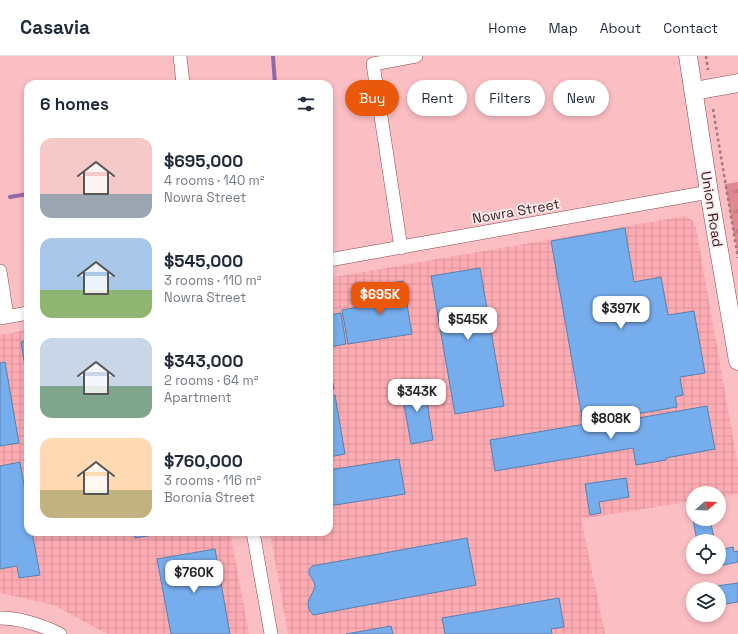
<!DOCTYPE html>
<meta charset="utf-8">
<style>
:root{--surface:#fff;--page:#f2f2f3;--text:#1f2937;--muted:#747a83;--line:#e0e1e3;--accent:#ea580c}
body{margin:0;font-family:"Space Grotesk",sans-serif;background:var(--page);color:var(--text);height:100vh;display:flex;flex-direction:column;font-size:15px;white-space:nowrap}
*{box-sizing:border-box;margin:0}
p{font-size:13px;color:var(--muted)}
.icon{flex:none;width:22px;height:22px;fill:none;stroke:currentColor;stroke-width:2;stroke-linecap:round;stroke-linejoin:round}
.map{position:relative;flex:1;overflow:hidden}
.sheet{position:absolute;left:24px;top:24px;width:309px;height:456px;display:flex;flex-direction:column;background:var(--surface);border-radius:12px;box-shadow:0 2px 6px #0003}
.sheet>*{flex:none}
.banner{position:absolute;left:345px;top:24px;width:333px;height:36px;display:flex;gap:8px}
.needle{width:26px;rotate:71deg}
.buttons{position:absolute;left:686px;top:430px;display:grid;gap:8px}
.buttons a{display:grid;place-items:center;width:40px;height:40px;border-radius:50%;background:var(--surface);box-shadow:0 2px 6px #0003;font-size:20px}
.price{position:absolute;translate:-50% -34px;padding:0 9px;border-radius:8px;background:#fff;color:#222;font-size:13px;line-height:26px;filter:drop-shadow(0 1px 2px #0008)}
.price::after{content:'';position:absolute;left:50%;top:24px;width:12px;height:9px;margin-left:-6px;background:inherit;clip-path:polygon(0 0,100% 0,50% 100%)}
.price.selected{background:var(--accent);color:#fff}
ul{padding:0;list-style:none}
li{display:flex;align-items:center;gap:12px;height:100px;padding:0 16px}
li span{display:grid;place-items:center;flex:none;width:112px;height:80px;border-radius:12px;color:#555}
li>.icon{margin-inline-start:auto}
span .icon{width:48px;height:48px;fill:#fffc;stroke-width:1}
li b{font-size:17px}
h2{display:flex;justify-content:space-between;align-items:center;height:48px;padding:0 16px;font-size:17px}
.chip{padding:0 14px;border-radius:18px;background:var(--surface);box-shadow:0 2px 6px #0003;font-size:14px;line-height:36px}
.chip.selected{background:var(--accent);color:#fff}
header{display:flex;align-items:center;gap:24px;box-sizing:border-box;height:56px;padding:0 20px;background:var(--surface);border-bottom:1px solid var(--line)}
header strong{font-size:19px}
nav{display:flex;gap:22px;margin-inline-start:auto;font-size:14px}
.map>svg:first-child{display:block}
.industrial{fill:url(#industrial-grid)}
.grass{fill:url(#grass-tufts)}
.lines{fill:none;stroke-linecap:round;stroke-linejoin:round}
.stream{stroke:#9368aa;stroke-width:4}
.building{fill:#76adec;stroke:#5880b0}
.street-casing{stroke:#86474f;stroke-width:14}
.secondary-casing{stroke:#86474f;stroke-width:19}
.path{stroke:#a5777b;stroke-width:2.5;stroke-dasharray:3 3;stroke-linecap:butt}
.street{stroke:#fff;stroke-width:13}
.secondary{stroke:#fff;stroke-width:18}
.labels{text-anchor:middle;stroke-width:3.5;stroke-linejoin:round;paint-order:stroke}
.street-label{font-size:14px;fill:#371c1f;stroke:#fceced}
</style>
<header>
<strong>Casavia</strong>
<nav><a>Home</a><a>Map</a><a>About</a><a>Contact</a></nav>
</header>
<div class="map">
<svg width="738" height="578" viewBox="0 0 738 578">
<defs>
<pattern id="industrial-grid" width="8" height="8" patternUnits="userSpaceOnUse"><rect width="8" height="8" fill="#feacb4"/><path d="M0 4h8M4 0v8" fill="none" stroke="#da939a"/></pattern>
<pattern id="grass-tufts" width="24" height="20" patternUnits="userSpaceOnUse"><rect width="24" height="20" fill="#e08891"/><path d="M3 7l-1-3M5 7V3M7 7l1-3M15 17l-1-3M17 17v-4M19 17l1-3" fill="none" stroke="#b66e76"/></pattern>
</defs>
<rect width="100%" height="100%" fill="#fabec3"/>
<path class="industrial" d="M687,160L693,165L696,172L738,410V438L719,441V437H693V445L581,463L605,578H288L270,476H329V222L680,161Z
M28,274V476H230L249,578H107L54,549L0,537V279Z"/>
<path class="grass" d="M738,126V200L725,128Z"/>
<g class="lines">
<path class="stream" d="M273,0L275,28
M10,141L28,138"/>
</g>
<path class="building" d="M625,172L634,226L661,221L668,259L694,255L705,317L680,321L683,339L675,341L677,351L583,367L551,185Z
M480,212L504,350L455,358L431,220Z
M403,225L412,278L348,288L342,254L376,248L373,230Z
M341,257L346,288L329,291V259Z
M28,285V329L21,286Z
M329,305L334,333L329,334Z
M5,306L19,387L0,390V307Z
M424,327L433,384L411,388L401,331Z
M335,339L345,398L329,401V340Z
M707,350L715,393L666,402V404L636,409L633,392L495,415L490,384L627,361V364Z
M399,403L405,438L329,450V414Z
M20,406L28,452V476H32L40,519L19,522L17,510L0,513V410Z
M626,422L629,441L599,446L601,457L590,459L585,428Z
M693,447V463H710L714,482L697,485L690,448Z
M134,476H170L135,482Z
M467,482L476,529L313,559L309,554L308,546L315,531L314,526L309,518V514L312,510Z
M733,491L734,496L738,495V506L719,510V494Z
M215,493L230,578H171L157,503Z
M738,527V546L719,549V533H716V530Z
M559,542L564,571L551,573L552,578H445L442,562Z
M391,570L393,578H346Z"/>
<g class="lines">
<g class="street-casing">
<path id="street" d="M180,0L183,28
M401,192L373,8L416,0
M329,204L709,136
M0,215L7,260
M0,262L28,257
M253,476L271,578
M0,562C21,562 41,569 60,578"/>
</g>
<g class="secondary-casing">
<path id="secondary" d="M688,0L709,136L738,305
M694,35L738,27"/>
</g>
<path class="path" d="M706,0L708,14
M713,53L738,202"/>
<use href="#street" class="street"/>
<use href="#secondary" class="secondary"/>
</g>
<g class="labels">
<g class="street-label">
<text transform="translate(712 153) rotate(81)" y="5">Union Road</text>
<text transform="translate(516 155) rotate(-10)" y="5">Nowra Street</text>
</g>
</g>
</svg>
<div class="buttons">
<a><svg class="needle" viewBox="-14 -14 28 28"><path d="M0-13l5 13h-10z" fill="#e53935"/><path d="M0 13l5-13h-10z" fill="#747a83"/></svg></a>
<a><svg class="icon" aria-label="locate" viewBox="0 0 24 24"><circle cx="12" cy="12" r="6"/><path d="M12 2v4M12 18v4M2 12h4M18 12h4"/></svg></a>
<a><svg class="icon" aria-label="layers" viewBox="0 0 24 24"><path d="M12 4l9 5-9 5-9-5zM3 14l9 5 9-5"/></svg></a>
</div>
<b class="price selected" style="left:380px;top:260px">$695K</b>
<b class="price" style="left:621px;top:274px">$397K</b>
<b class="price" style="left:468px;top:285px">$545K</b>
<b class="price" style="left:417px;top:357px">$343K</b>
<b class="price" style="left:611px;top:384px">$808K</b>
<b class="price" style="left:194px;top:538px">$760K</b>
<div class="banner">
<a class="chip selected">Buy</a>
<a class="chip">Rent</a>
<a class="chip">Filters</a>
<a class="chip">New</a>
</div>
<section class="sheet">
<h2>6 homes<svg class="icon" aria-label="filters" viewBox="0 0 24 24"><path d="M4 7h16M4 17h16"/><circle cx="9" cy="7" r="2"/><circle cx="15" cy="17" r="2"/></svg></h2>
<ul>
<li><span style="background:linear-gradient(#f6c9c9 70%,#9aa5b1 0)"><svg class="icon" aria-label="home" viewBox="0 0 24 24"><path d="M3 11l9-7 9 7M6 9v11h12V9"/></svg></span><div><b>$695,000</b><p>4 rooms · 140 m²</p><p>Nowra Street</p></div></li>
<li><span style="background:linear-gradient(#a9c7e8 65%,#8fb573 0)"><svg class="icon" aria-label="home" viewBox="0 0 24 24"><path d="M3 11l9-7 9 7M6 9v11h12V9"/></svg></span><div><b>$545,000</b><p>3 rooms · 110 m²</p><p>Nowra Street</p></div></li>
<li><span style="background:linear-gradient(#c9d6e8 60%,#7fa58c 0)"><svg class="icon" aria-label="home" viewBox="0 0 24 24"><path d="M3 11l9-7 9 7M6 9v11h12V9"/></svg></span><div><b>$343,000</b><p>2 rooms · 64 m²</p><p>Apartment</p></div></li>
<li><span style="background:linear-gradient(#ffd9b3 65%,#c2b280 0)"><svg class="icon" aria-label="home" viewBox="0 0 24 24"><path d="M3 11l9-7 9 7M6 9v11h12V9"/></svg></span><div><b>$760,000</b><p>3 rooms · 116 m²</p><p>Boronia Street</p></div></li>
</ul>
</section>
</div>
